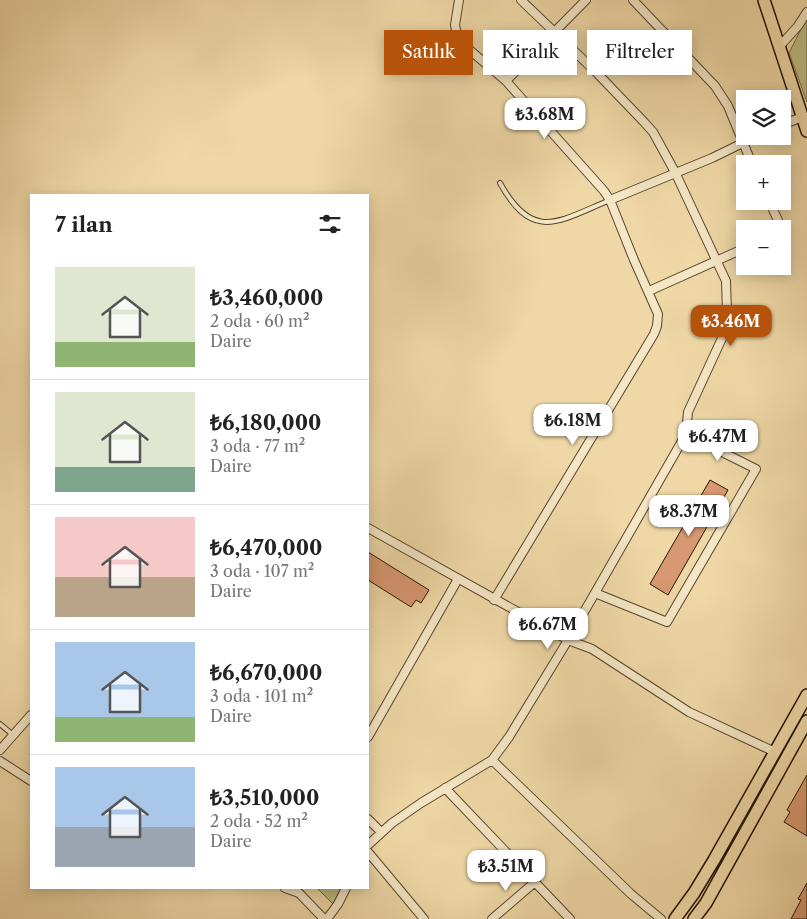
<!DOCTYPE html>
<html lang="tr">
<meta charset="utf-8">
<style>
:root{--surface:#fff;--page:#f2f2f2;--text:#222;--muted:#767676;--line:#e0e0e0;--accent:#b45309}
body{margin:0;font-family:"Libre Caslon Text",serif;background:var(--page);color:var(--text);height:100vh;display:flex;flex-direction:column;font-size:19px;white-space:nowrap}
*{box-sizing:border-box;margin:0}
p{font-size:16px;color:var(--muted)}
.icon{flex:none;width:28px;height:28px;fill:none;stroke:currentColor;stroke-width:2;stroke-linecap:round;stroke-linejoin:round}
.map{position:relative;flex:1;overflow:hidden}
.sheet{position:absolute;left:30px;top:194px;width:339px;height:695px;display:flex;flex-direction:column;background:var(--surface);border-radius:0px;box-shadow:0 2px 12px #0003}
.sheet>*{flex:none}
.hud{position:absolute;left:384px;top:30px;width:348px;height:45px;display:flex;gap:10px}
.buttons{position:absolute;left:736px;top:90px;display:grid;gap:10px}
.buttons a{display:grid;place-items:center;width:55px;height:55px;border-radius:0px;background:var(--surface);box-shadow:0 2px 12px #0003;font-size:25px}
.price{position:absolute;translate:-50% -42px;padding:0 11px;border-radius:10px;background:#fff;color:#222;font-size:16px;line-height:32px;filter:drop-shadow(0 1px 2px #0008)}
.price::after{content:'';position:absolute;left:50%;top:30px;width:15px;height:11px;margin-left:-8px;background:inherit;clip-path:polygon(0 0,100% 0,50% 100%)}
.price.current{background:var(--accent);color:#fff}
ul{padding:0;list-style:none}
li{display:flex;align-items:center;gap:15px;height:125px;padding:0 25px}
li+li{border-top:1px solid var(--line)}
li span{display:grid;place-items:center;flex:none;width:140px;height:100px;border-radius:0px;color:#555}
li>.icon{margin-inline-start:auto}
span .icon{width:60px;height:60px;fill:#fffc;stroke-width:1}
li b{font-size:21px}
h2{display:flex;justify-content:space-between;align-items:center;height:60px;padding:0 25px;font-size:21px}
.chip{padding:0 18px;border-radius:0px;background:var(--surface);box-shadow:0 2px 12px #0003;font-size:18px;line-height:45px}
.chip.current{background:var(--accent);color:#fff}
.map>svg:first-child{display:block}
.green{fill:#bebd83;stroke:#706845}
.building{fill:#d89871;stroke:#221407}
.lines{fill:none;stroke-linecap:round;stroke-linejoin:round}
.lane-casing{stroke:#55452f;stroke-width:6}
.street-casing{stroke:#55452f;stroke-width:10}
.primary-casing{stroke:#221407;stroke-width:14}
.lane{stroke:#f5e6c5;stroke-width:4}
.street{stroke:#f5e6c5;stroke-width:8}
.primary{stroke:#efd8a6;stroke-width:11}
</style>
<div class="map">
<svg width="807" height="919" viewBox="0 0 807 919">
<rect width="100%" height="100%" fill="#efd8a6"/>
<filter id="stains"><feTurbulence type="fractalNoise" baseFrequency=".004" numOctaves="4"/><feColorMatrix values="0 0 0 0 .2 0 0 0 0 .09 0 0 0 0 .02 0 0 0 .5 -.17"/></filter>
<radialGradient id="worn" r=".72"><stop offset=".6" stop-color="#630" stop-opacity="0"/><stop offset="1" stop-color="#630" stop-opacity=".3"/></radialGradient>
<path class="green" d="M807,17V102L789,53Z
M317,888H341L333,904Z"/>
<path class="building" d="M710,480L728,490L668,595L650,584Z
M368,552L429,590L421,603L416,600L411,607L368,580Z
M807,775V836L784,822L790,812L787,810Z
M807,883V919H791L801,900L798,899Z"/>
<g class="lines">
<g class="lane-casing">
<path id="lane" d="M500,183C533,243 559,221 610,200
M0,724L13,735"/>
</g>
<g class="street-casing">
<path id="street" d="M459,0L455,25L458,40L506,81L604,191L610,200L634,260L658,314L657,326L654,334L494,600
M521,0L595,71L644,122L653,132L675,172L726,281L727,312L723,336L688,412L686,434
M633,0L715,86L728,106L752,164
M779,47L798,26L807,12
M506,81L586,0
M782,125L802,117
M610,200L712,158L757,136
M769,201L782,229
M649,291L745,248
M368,528L568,640L686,434L756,469L667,622L595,593
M368,737L458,579
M0,750L31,715
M492,760L631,894L661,919
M0,761L31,781
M445,788L570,919
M368,819L381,832
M368,845L392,823L421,803L492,760L509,737L568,640L592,649L689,712L775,752
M368,852L424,919
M285,888L299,893L324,919
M327,919L338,904L346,888
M492,919L535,882"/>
</g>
<g class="primary-casing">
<path id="primary" d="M764,0L807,131
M675,919L694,893L714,860L807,695
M694,919L706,903L807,721"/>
</g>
<use href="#lane" class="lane"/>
<use href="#street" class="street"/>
<use href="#primary" class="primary"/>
</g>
<rect width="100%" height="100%" filter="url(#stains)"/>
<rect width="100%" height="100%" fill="url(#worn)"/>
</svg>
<div class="buttons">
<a><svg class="icon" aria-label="layers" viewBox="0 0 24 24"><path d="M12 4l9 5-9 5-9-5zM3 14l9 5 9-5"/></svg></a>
<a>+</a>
<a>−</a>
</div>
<b class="price" style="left:545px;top:140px">₺3.68M</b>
<b class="price current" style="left:731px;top:347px">₺3.46M</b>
<b class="price" style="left:573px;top:446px">₺6.18M</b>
<b class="price" style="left:718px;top:462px">₺6.47M</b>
<b class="price" style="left:689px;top:537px">₺8.37M</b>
<b class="price" style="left:548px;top:650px">₺6.67M</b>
<b class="price" style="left:506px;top:892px">₺3.51M</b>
<div class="hud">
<a class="chip current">Satılık</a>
<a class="chip">Kiralık</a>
<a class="chip">Filtreler</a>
</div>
<section class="sheet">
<h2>7 ilan<svg class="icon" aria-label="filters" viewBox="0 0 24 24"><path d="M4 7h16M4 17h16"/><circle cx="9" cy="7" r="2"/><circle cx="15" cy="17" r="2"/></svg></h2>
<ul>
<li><span style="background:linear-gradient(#dfe7d0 75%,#8fb573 0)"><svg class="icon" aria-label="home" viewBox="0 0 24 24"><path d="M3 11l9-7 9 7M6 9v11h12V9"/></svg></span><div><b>₺3,460,000</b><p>2 oda · 60 m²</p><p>Daire</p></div></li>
<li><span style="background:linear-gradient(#dfe7d0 75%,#7fa58c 0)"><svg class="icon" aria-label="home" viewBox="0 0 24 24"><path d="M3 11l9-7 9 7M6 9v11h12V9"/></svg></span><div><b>₺6,180,000</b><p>3 oda · 77 m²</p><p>Daire</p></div></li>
<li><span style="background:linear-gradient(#f6c9c9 60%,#b9a48a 0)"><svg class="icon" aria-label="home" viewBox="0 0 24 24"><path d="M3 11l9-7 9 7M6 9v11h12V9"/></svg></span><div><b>₺6,470,000</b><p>3 oda · 107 m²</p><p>Daire</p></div></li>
<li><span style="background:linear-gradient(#a9c7e8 75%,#8fb573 0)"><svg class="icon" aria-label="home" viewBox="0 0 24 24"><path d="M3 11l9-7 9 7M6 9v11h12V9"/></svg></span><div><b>₺6,670,000</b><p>3 oda · 101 m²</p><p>Daire</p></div></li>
<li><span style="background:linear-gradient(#a9c7e8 60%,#9aa5b1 0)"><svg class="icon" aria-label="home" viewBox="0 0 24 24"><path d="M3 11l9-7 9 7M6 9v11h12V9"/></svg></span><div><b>₺3,510,000</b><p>2 oda · 52 m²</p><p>Daire</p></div></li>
</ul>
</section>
</div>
